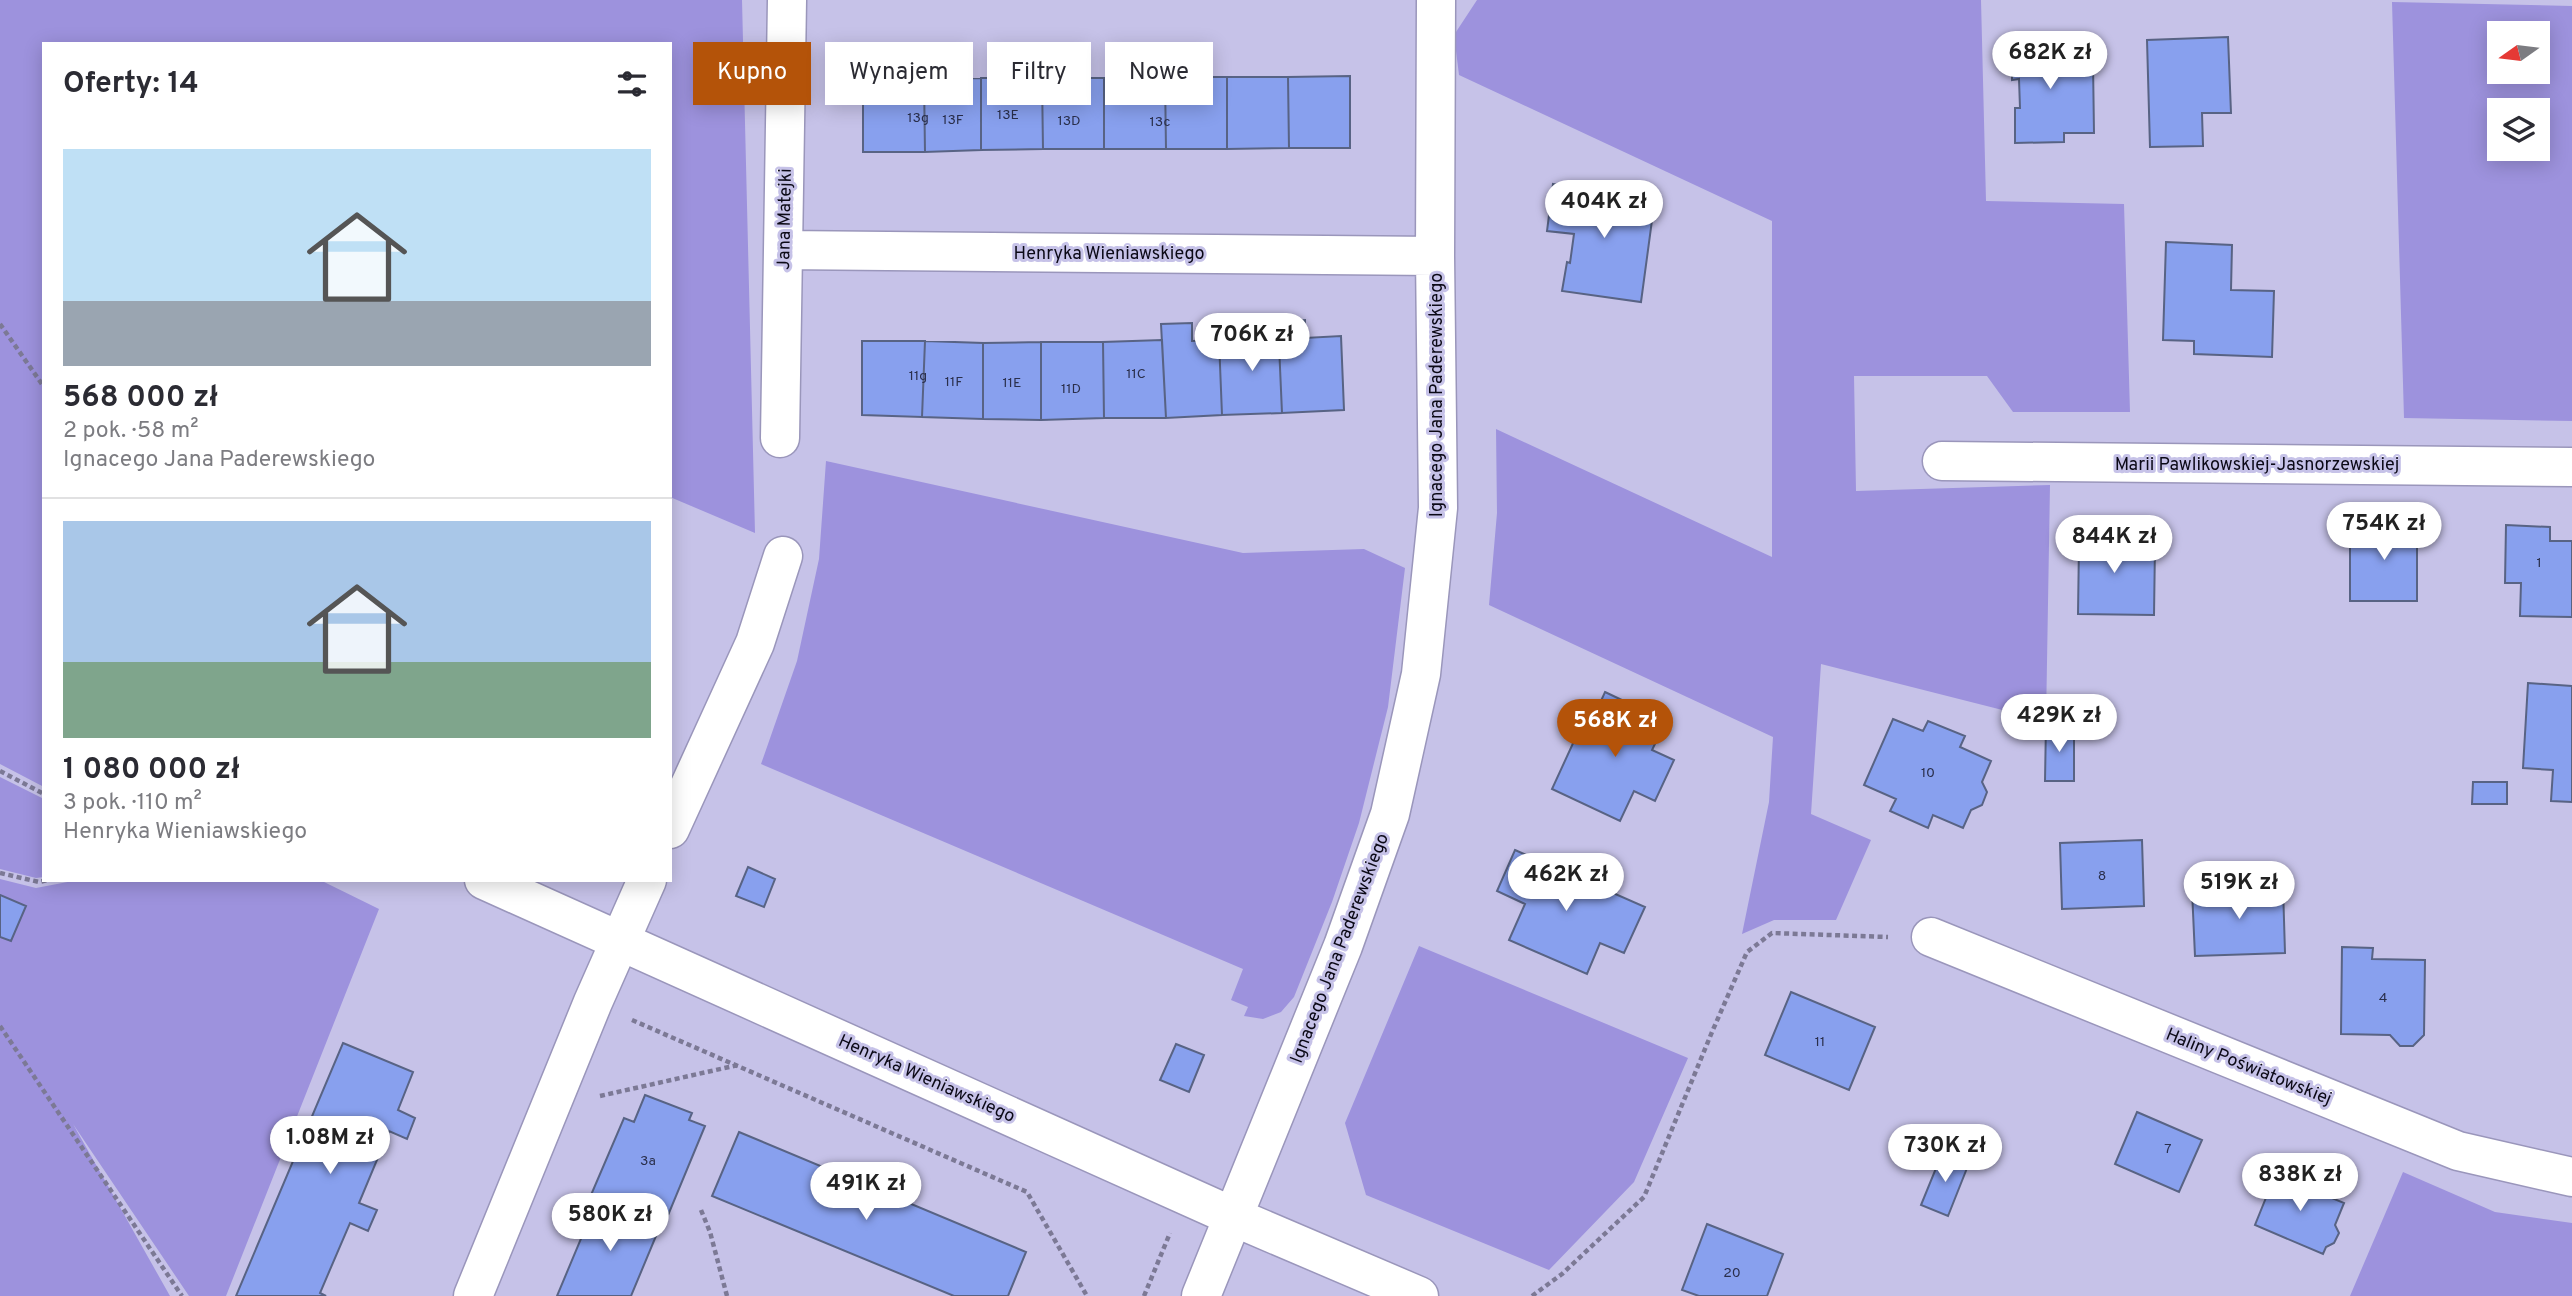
<!DOCTYPE html>
<html lang="pl">
<meta charset="utf-8">
<style>
:root{--surface:#fff;--page:#f2f2f3;--text:#2b2b33;--muted:#7c7c81;--line:#e1e1e2;--accent:#b45309}
body{margin:0;font-family:Overpass,sans-serif;background:var(--page);color:var(--text);height:100vh;display:flex;flex-direction:column;font-size:26px;white-space:nowrap}
*{box-sizing:border-box;margin:0}
p{font-size:23px;color:var(--muted)}
.icon{flex:none;width:38px;height:38px;fill:none;stroke:currentColor;stroke-width:2;stroke-linecap:round;stroke-linejoin:round}
.map{position:relative;flex:1;overflow:hidden}
.details{position:absolute;left:42px;top:42px;width:630px;height:840px;display:flex;flex-direction:column;background:var(--surface);border-radius:0px;box-shadow:0 4px 18px #0003}
.details>*{flex:none}
.banner{position:absolute;left:693px;top:42px;width:665px;height:63px;display:flex;gap:14px}
.needle{width:46px;rotate:256deg}
.tools{position:absolute;left:2487px;top:21px;display:grid;gap:14px}
.tools a{display:grid;place-items:center;width:63px;height:63px;border-radius:0px;background:var(--surface);box-shadow:0 4px 18px #0003;font-size:35px}
.price{position:absolute;translate:-50% -60px;padding:0 16px;border-radius:24px;background:#fff;color:#222;font-size:23px;line-height:46px;filter:drop-shadow(0 2px 4px #0008)}
.price::after{content:'';position:absolute;left:50%;top:42px;width:21px;height:16px;margin-left:-10px;background:inherit;clip-path:polygon(0 0,100% 0,50% 100%)}
.price.active{background:var(--accent);color:#fff}
ul{padding:0;list-style:none}
li{display:grid;align-content:center;gap:14px;height:371px;padding:0 21px}
li+li{border-top:2px solid var(--line)}
li span{display:grid;place-items:center;height:217px;border-radius:0px;color:#555}
li>.icon{margin-inline-start:auto}
span .icon{width:126px;height:126px;fill:#fffc;stroke-width:1}
li b{font-size:30px}
h2{display:flex;justify-content:space-between;align-items:center;height:84px;padding:0 21px;font-size:30px}
.chip{padding:0 24px;border-radius:0px;background:var(--surface);box-shadow:0 4px 18px #0003;font-size:24px;line-height:63px}
.chip.active{background:var(--accent);color:#fff}
.map>svg:first-child{display:block}
.green{fill:#9d92dd;fill-rule:evenodd}
.building{fill:#88a0ee;stroke:#586384;stroke-width:2}
.lines{fill:none;stroke-linecap:round;stroke-linejoin:round}
.minor-casing{stroke:#9a96bb;stroke-width:41}
.path{stroke:#7c7995;stroke-width:4.5;stroke-dasharray:5 3.5;stroke-linecap:butt}
.minor{stroke:#fff;stroke-width:38}
.labels{text-anchor:middle;stroke-width:6;stroke-linejoin:round;paint-order:stroke}
.number-label{font-size:14px;fill:#2a2f4c}
.street-label{font-size:18px;fill:#0b0916;stroke:#c6c2e8}
</style>
<div class="map">
<svg width="2572" height="1296" viewBox="0 0 2572 1296">
<rect width="100%" height="100%" fill="#c6c2e8"/>
<path class="green" d="M0,0H742L755,533L670,497V44H44V787L0,764Z
M1477,0H1981L1986,201L2124,204L2130,412H2013L1987,376H1854L1856,491L2050,485L2046,721L1821,664L1811,814L1871,840L1836,920H1774L1742,934L1769,802L1773,737L1489,605L1497,513L1496,429L1772,557V221L1459,75L1454,35Z
M2392,2L2572,6V421L2404,418ZM2499,33H2538V72H2499ZM2499,110H2538V149H2499Z
M826,461L1243,553L1364,549L1405,568L1388,707L1359,823L1332,902L1294,997L1281,1012L1263,1019L1244,1016L1248,1007L1231,1000L1243,969L761,764L797,661L819,559Z
M0,777L44,799V877L36,878L0,869Z
M0,879L36,888L78,880H320L379,909L226,1296H189L73,1124L170,1296H0Z
M1419,946L1688,1058L1634,1182L1549,1270L1366,1195L1345,1123Z
M2403,1172L2495,1212L2572,1223V1296H2350Z"/>
<path class="building" d="M2056,32L2057,70H2068V64L2093,63L2094,133H2064V142L2015,143V108H2020L2019,79L2012,80V33Z
M2228,37L2231,113H2202L2203,146L2150,147L2147,40Z
M1350,76V148H1289L1288,77Z
M1165,77H1227V149H1166Z
M1165,77L1166,149H1104V78Z
M1227,77H1288L1289,148L1227,149Z
M981,78H1042L1043,149L981,150Z
M981,78V150L925,152L924,80Z
M1042,78H1104V149H1043Z
M924,80L925,152H863V81Z
M1553,184L1655,198L1641,302L1562,291L1567,262L1570,263L1574,234L1547,231Z
M2166,242L2232,245L2231,290L2274,291L2272,357L2194,354V341L2163,340Z
M1305,320V338L1341,336L1344,410L1282,413L1278,322Z
M1255,322H1278L1282,413L1222,415L1219,340L1256,338Z
M1192,323V341L1219,340L1222,415L1166,418L1161,324Z
M1162,340L1166,418H1104L1103,342Z
M862,341H925L922,417L862,415Z
M925,341L983,343V419L922,417Z
M1041,342V420L983,419V343Z
M1041,342H1103L1104,418L1041,420Z
M2084,518H2110L2109,553H2133V545H2155L2154,615L2078,614L2079,544H2083Z
M2350,522H2417V601H2350Z
M2506,525L2550,527V541H2572V617L2520,616L2521,583H2505Z
M2528,683L2572,686V802L2551,801L2553,770L2523,768Z
M1605,692L1666,721L1652,750L1674,760L1655,801L1634,791L1620,821L1552,789L1575,739L1582,743Z
M1893,719L1923,731L1928,721L1965,736L1960,747L1991,761L1982,782L1987,792L1982,805L1971,810L1963,828L1933,815L1928,828L1890,811L1896,799L1864,785Z
M2046,723L2074,730V781H2045Z
M2473,782H2507V804H2472Z
M2142,840L2144,906L2062,909L2060,843Z
M1515,850L1645,907L1624,953L1600,943L1587,974L1509,940L1525,904L1497,891Z
M748,867L775,879L764,907L736,896Z
M2283,887L2285,953L2195,956L2192,890Z
M0,895L26,906L11,941L0,937Z
M2342,947L2373,948L2372,959L2425,960L2424,1035L2413,1046H2400L2390,1035L2341,1034Z
M1791,992L1875,1027L1849,1090L1765,1055Z
M343,1043L413,1072L398,1110L415,1118L407,1139L389,1131L359,1203L377,1210L368,1231L350,1223L320,1293L326,1296H236Z
M1176,1044L1204,1055L1189,1092L1160,1080Z
M645,1095L692,1113L689,1120L705,1126L664,1225L591,1195L624,1118L634,1122Z
M2137,1112L2202,1140L2179,1192L2115,1164Z
M739,1132L1026,1252L1008,1296H954L712,1196Z
M1943,1151L1969,1163L1948,1216L1921,1205Z
M2278,1168L2310,1182L2308,1188L2344,1203L2335,1225L2339,1233L2334,1243L2326,1247L2323,1254L2255,1225Z
M598,1198L661,1224L631,1296H557Z
M1707,1224L1783,1254L1767,1296H1699L1682,1290Z"/>
<g class="lines">
<g class="minor-casing">
<path id="minor" d="M783,250L1435,256
M780,438L787,0
M1942,461L2572,467
M670,829L755,643L783,556
M484,880L1234,1217L1419,1296
M1931,937L2458,1151L2572,1177
M473,1296L593,1002L647,880
M1201,1296L1343,946L1390,814L1421,674L1438,508L1435,256L1436,0"/>
</g>
<path class="path" d="M0,324L44,387
M0,771L44,794
M0,873L39,882L48,880
M632,1020L1027,1192L1087,1296
M0,1026L182,1296
M600,1096L738,1065
M701,1210L710,1232L727,1296
M1144,1296L1170,1233
M1532,1296L1562,1274L1644,1197L1712,1032L1747,952L1772,933L1888,937"/>
<use href="#minor" class="minor"/>
</g>
<g class="labels">
<g class="number-label">
<text x="1008" y="119">13E</text>
<text x="918" y="122">13g</text>
<text x="953" y="124">13F</text>
<text x="1069" y="125">13D</text>
<text x="1160" y="126">13c</text>
<text x="1136" y="378">11C</text>
<text x="918" y="380">11g</text>
<text x="954" y="386">11F</text>
<text x="1012" y="387">11E</text>
<text x="1071" y="393">11D</text>
<text x="2539" y="567">1</text>
<text x="1928" y="777">10</text>
<text x="2102" y="880">8</text>
<text x="2383" y="1002">4</text>
<text x="1820" y="1046">11</text>
<text x="2168" y="1153">7</text>
<text x="648" y="1165">3a</text>
<text x="1732" y="1277">20</text>
</g>
<g class="street-label">
<text transform="translate(784 219) rotate(-89)" y="6">Jana Matejki</text>
<text x="1109" y="259">Henryka Wieniawskiego</text>
<text transform="translate(1436 395) rotate(-90)" y="6">Ignacego Jana Paderewskiego</text>
<text x="2257" y="470">Marii Pawlikowskiej-Jasnorzewskiej</text>
<text transform="translate(1339 948) rotate(-69)" y="6">Ignacego Jana Paderewskiego</text>
<text transform="translate(2249 1066) rotate(22)" y="6">Haliny Poświatowskiej</text>
<text transform="translate(927 1078) rotate(24)" y="6">Henryka Wieniawskiego</text>
</g>
</g>
</svg>
<div class="tools">
<a><svg class="needle" viewBox="-14 -14 28 28"><path d="M0-13l5 13h-10z" fill="#e53935"/><path d="M0 13l5-13h-10z" fill="#7c7c81"/></svg></a>
<a><svg class="icon" aria-label="layers" viewBox="0 0 24 24"><path d="M12 4l9 5-9 5-9-5zM3 14l9 5 9-5"/></svg></a>
</div>
<b class="price" style="left:2050px;top:91px">682K zł</b>
<b class="price" style="left:1604px;top:240px">404K zł</b>
<b class="price" style="left:1252px;top:373px">706K zł</b>
<b class="price" style="left:2384px;top:562px">754K zł</b>
<b class="price" style="left:2114px;top:575px">844K zł</b>
<b class="price" style="left:2059px;top:754px">429K zł</b>
<b class="price active" style="left:1615px;top:759px">568K zł</b>
<b class="price" style="left:1566px;top:913px">462K zł</b>
<b class="price" style="left:2239px;top:921px">519K zł</b>
<b class="price" style="left:330px;top:1176px">1.08M zł</b>
<b class="price" style="left:1945px;top:1184px">730K zł</b>
<b class="price" style="left:2300px;top:1213px">838K zł</b>
<b class="price" style="left:866px;top:1222px">491K zł</b>
<b class="price" style="left:610px;top:1253px">580K zł</b>
<div class="banner">
<a class="chip active">Kupno</a>
<a class="chip">Wynajem</a>
<a class="chip">Filtry</a>
<a class="chip">Nowe</a>
</div>
<section class="details">
<h2>Oferty: 14<svg class="icon" aria-label="filters" viewBox="0 0 24 24"><path d="M4 7h16M4 17h16"/><circle cx="9" cy="7" r="2"/><circle cx="15" cy="17" r="2"/></svg></h2>
<ul>
<li><span style="background:linear-gradient(#bfe0f5 70%,#9aa5b1 0)"><svg class="icon" aria-label="home" viewBox="0 0 24 24"><path d="M3 11l9-7 9 7M6 9v11h12V9"/></svg></span><div><b>568 000 zł</b><p>2 pok. · 58 m²</p><p>Ignacego Jana Paderewskiego</p></div></li>
<li><span style="background:linear-gradient(#a9c7e8 65%,#7fa58c 0)"><svg class="icon" aria-label="home" viewBox="0 0 24 24"><path d="M3 11l9-7 9 7M6 9v11h12V9"/></svg></span><div><b>1 080 000 zł</b><p>3 pok. · 110 m²</p><p>Henryka Wieniawskiego</p></div></li>
</ul>
</section>
</div>
